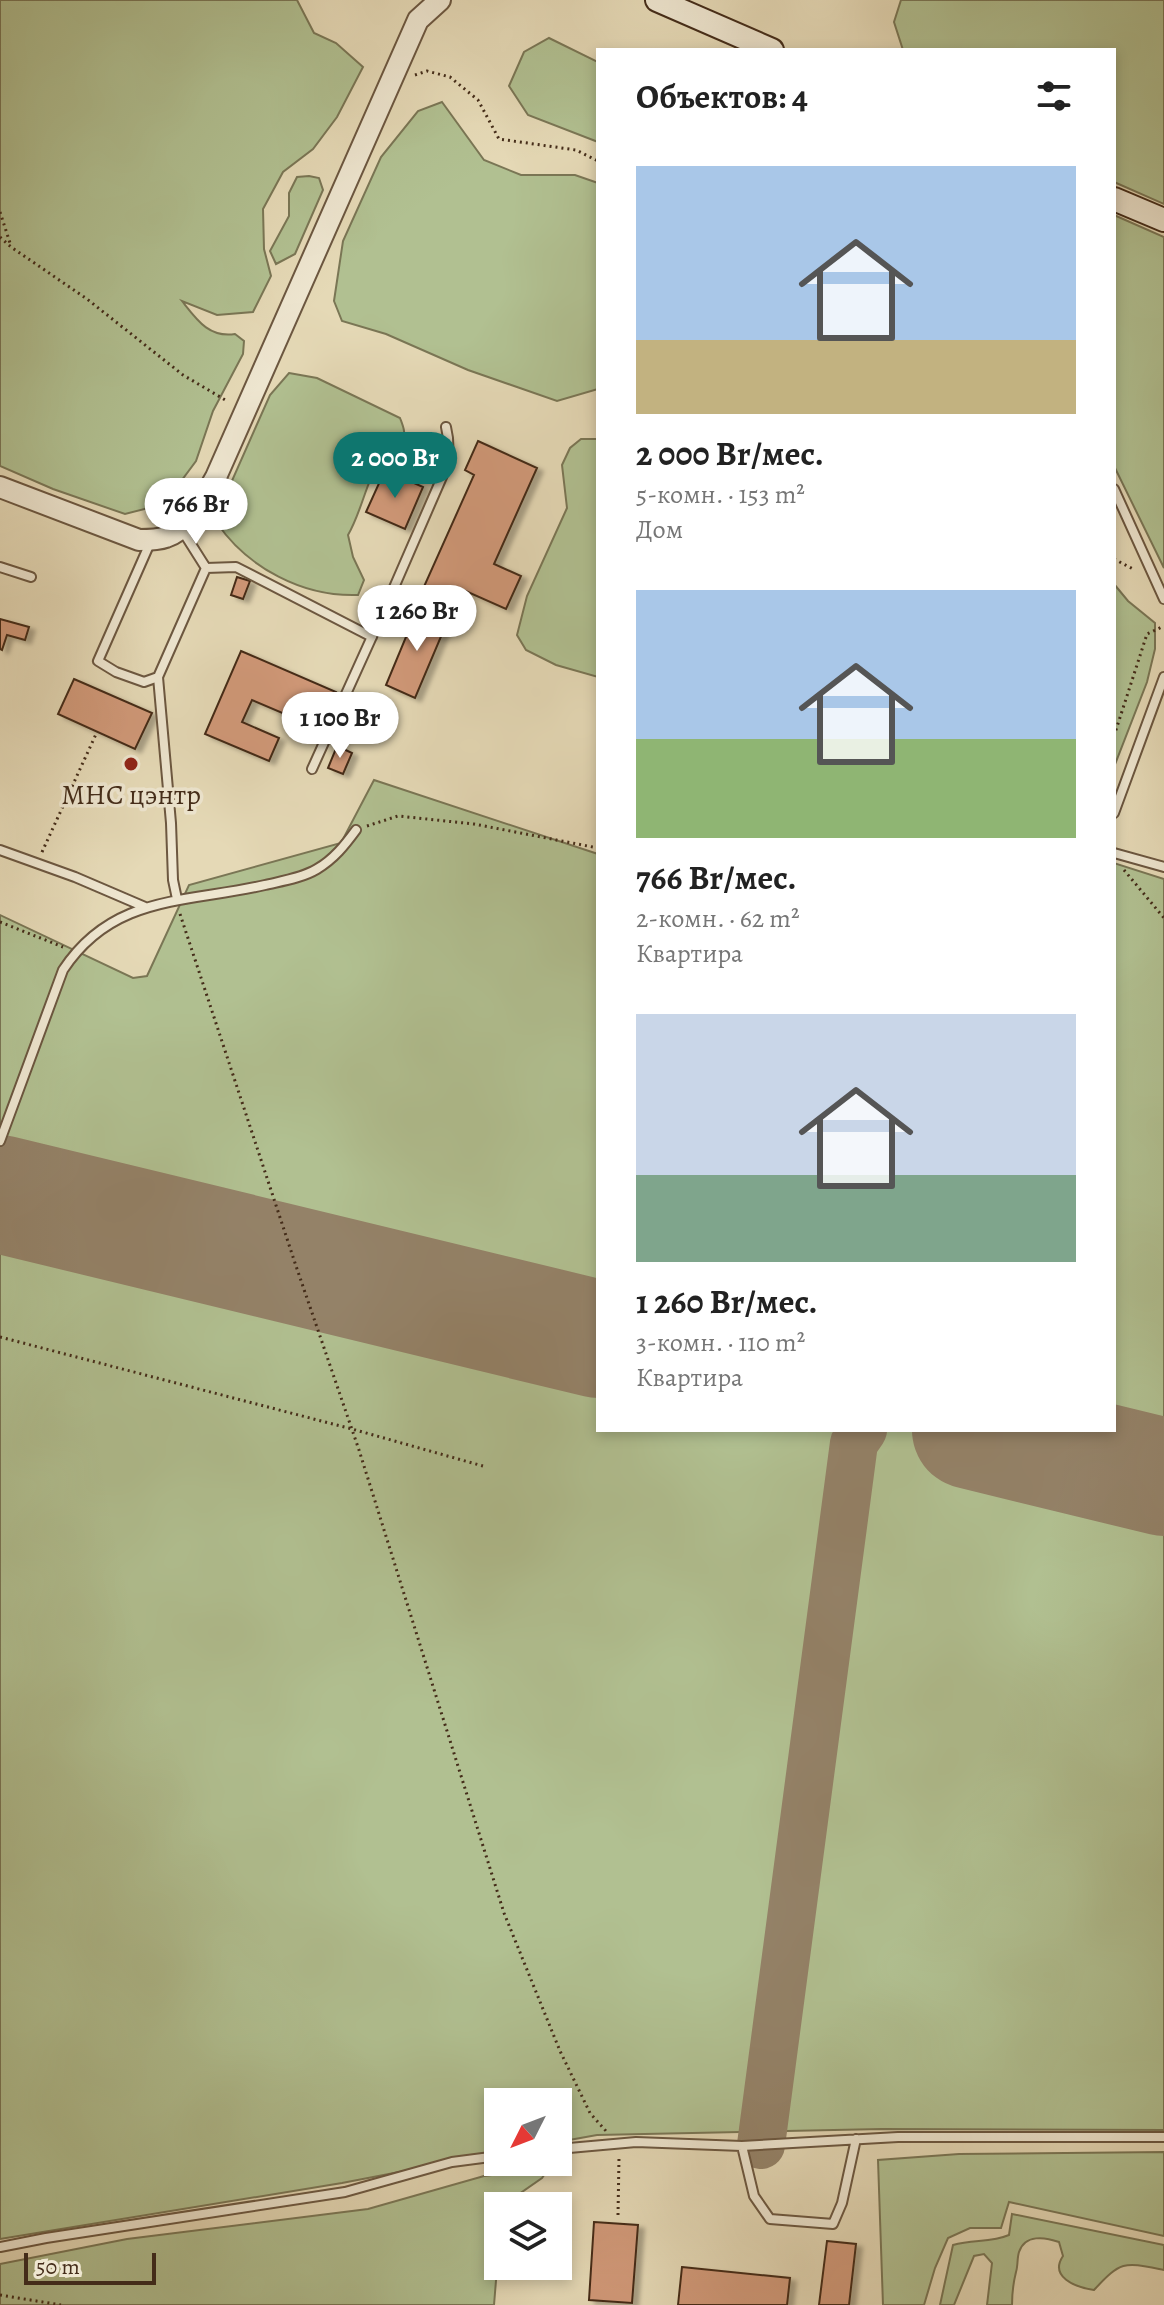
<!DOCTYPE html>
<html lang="ru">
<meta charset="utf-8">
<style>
:root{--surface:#fff;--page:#f2f2f2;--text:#222;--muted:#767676;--accent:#0f766e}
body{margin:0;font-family:Alegreya,serif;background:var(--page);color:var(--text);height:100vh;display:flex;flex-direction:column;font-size:30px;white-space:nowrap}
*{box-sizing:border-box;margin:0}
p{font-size:26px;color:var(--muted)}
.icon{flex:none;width:44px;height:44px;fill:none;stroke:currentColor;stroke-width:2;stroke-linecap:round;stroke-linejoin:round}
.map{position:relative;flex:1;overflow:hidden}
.sheet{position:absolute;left:596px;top:48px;width:520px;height:1384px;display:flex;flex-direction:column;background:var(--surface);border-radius:0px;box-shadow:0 4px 12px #0003}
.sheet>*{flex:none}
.needle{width:52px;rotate:228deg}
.tools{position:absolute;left:484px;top:2088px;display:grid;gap:16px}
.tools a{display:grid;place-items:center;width:88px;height:88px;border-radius:0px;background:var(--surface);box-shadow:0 4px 12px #0003;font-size:40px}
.scale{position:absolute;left:24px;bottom:20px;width:132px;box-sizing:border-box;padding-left:8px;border:4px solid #442c19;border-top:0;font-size:22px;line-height:28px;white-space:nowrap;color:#442c19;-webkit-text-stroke:6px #eee6d0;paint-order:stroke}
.price{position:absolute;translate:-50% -68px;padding:0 18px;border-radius:28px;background:#fff;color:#222;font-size:26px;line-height:52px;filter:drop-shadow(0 2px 4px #0008)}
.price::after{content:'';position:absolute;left:50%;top:48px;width:24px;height:18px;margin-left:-12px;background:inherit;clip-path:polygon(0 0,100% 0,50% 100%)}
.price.selected{background:var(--accent);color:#fff}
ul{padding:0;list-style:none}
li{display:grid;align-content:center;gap:16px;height:424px;padding:0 40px}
li span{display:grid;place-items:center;height:248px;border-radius:0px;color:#555}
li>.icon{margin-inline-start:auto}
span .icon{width:144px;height:144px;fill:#fffc;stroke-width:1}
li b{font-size:34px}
h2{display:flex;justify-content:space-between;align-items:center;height:96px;padding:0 40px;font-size:34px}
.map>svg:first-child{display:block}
.green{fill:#b1c091;stroke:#7a7655;stroke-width:2}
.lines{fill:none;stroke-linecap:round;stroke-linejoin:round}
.taxiway{stroke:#948268;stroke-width:48}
.runway{stroke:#948268;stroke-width:118}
.building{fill:#d19979;stroke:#442c19;stroke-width:2;filter:url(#shadow)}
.service-casing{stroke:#6c5740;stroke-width:12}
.tertiary-casing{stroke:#6c5740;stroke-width:24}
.secondary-casing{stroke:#442c19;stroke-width:26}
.path{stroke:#442c19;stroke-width:3;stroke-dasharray:2 4;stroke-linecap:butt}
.service{stroke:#eee6d0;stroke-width:8}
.tertiary{stroke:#eee6d0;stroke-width:20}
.secondary{stroke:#eee6d0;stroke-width:22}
.poi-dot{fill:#8f2418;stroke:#eee6d0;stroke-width:3}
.labels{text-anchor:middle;stroke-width:7;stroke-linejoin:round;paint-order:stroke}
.poi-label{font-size:28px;fill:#442c19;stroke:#eee6d0}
</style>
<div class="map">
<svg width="1164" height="2305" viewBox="0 0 1164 2305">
<defs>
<filter id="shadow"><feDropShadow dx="6" dy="3.5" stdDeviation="2" flood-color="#0004"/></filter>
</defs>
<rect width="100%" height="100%" fill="#e5d9b6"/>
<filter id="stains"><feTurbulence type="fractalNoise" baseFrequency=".0025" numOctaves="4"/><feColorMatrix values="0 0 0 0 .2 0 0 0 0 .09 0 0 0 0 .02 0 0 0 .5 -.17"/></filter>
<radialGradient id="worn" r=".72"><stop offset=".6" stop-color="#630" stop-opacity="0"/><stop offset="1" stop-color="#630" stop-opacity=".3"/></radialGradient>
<path class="green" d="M0,0H297L314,33L336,43L363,67L337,117L313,149L283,172L263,209L264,249L271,276L253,312L217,315L182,301C197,320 209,338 235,334L244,341L243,354L213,411L196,461L164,504L125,514L53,489L0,466Z
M901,0H1164V204L1114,182V50H903L894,22Z
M549,38L598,62V142L528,115L509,86L524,52Z
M442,102L484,160L521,175H575L598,183V389L557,401L468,370L386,334L342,321L334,301L343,241L381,157L418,111Z
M309,176L319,178L323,190L295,254L276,264L270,251L289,216V193L297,177Z
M1114,215L1164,237V568L1114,466Z
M289,373L317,378L400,418C403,426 407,434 401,442C397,449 386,452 381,458C366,481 362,511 348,535L353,557L364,580L358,595C303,597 248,568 217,523L223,501L270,395Z
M581,439H598V677L556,665L526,650L517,635L527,596L567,508L562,465L570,448Z
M1114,584L1128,601L1155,623V649L1147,682L1114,767Z
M374,780L598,854V1430H1114V863L1164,879V2130L882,2129L597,2135L558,2142V2102H498V2153L342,2183L0,2239V915L133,978L147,976L189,885L341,843Z
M1164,2152V2236L1009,2202L1001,2228H970L948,2238L935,2268L924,2305H883L878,2160L959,2154Z
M549,2168L542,2178L502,2206H498V2256L494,2305H0V2264L127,2239L368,2209L484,2176Z
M1012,2214L1164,2245V2270C1124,2262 1122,2260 1094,2290C1075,2287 1049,2277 1063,2256L1059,2242C1045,2237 1025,2234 1019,2252C1017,2258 1018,2266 1016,2272C1013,2284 1012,2293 1012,2305H987L992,2263L984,2254L974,2256L954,2305H940L953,2245C973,2239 990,2243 1009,2235Z"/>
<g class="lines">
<path class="taxiway" d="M761,2145L854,1443L863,1430"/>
<path class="runway" d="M0,1194L598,1339
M971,1430L1164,1477"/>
</g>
<path class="building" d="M478,441L537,468L494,564L521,576L506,609L459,588L447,613L418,600L474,475L465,470Z
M385,470L423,487L405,529L366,512Z
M237,577L250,581L243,599L231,595Z
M418,608L448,620L415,698L386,685Z
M0,619L29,627L25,640L7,635L2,650L0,649Z
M241,651L336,692L320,729L252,700L242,722L279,738L269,761L205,734Z
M74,679L152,713L135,749L58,714Z
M337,746L352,753L343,774L328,768Z
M594,2222L638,2225L632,2303L589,2300Z
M827,2241L856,2244L849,2305H819Z
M682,2267L790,2278L787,2305H678Z"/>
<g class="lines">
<g class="service-casing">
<path id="service" d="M1114,489L1164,599
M150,543L98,661L116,672L144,682L158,677L206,568L182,530
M0,567L31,577
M206,568L236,567L372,637
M158,677L171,823L173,880L177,899
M312,769L389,599L449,461L448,438L446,427
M1114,813L1164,677
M0,850L75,877L145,907
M1114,853L1164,867
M0,1141L63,970C113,894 187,903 265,885C282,881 302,878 317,869C334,859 345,845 356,830
M742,2146L754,2196L770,2219L833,2224L842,2203L856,2139
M558,2149L636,2142L742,2146L898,2137H1164
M0,2247L46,2238L345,2192L452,2162L498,2156"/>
</g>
<g class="tertiary-casing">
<path id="tertiary" d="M0,487L139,540C148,540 158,540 166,537C192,528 203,499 216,477L418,20L440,0"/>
</g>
<g class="secondary-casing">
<path id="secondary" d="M657,0L772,50
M1114,199L1164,220"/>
</g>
<path class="path" d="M415,75L427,71L450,77L478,100L499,139L576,150L598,161
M0,212L10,243
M0,237L11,247L87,299L183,375L227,401
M1114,559L1135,570
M1114,736L1147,634L1164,626
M367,826L398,816L474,824L598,848
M42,852L97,732
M1124,870L1164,918
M180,914L296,1266L359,1450L504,1913L560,2051L590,2113L606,2131
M0,922L63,947
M0,1337L352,1429L483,1466
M618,2215L619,2158
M0,2295L61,2305"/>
<use href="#service" class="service"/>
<use href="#tertiary" class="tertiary"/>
<use href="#secondary" class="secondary"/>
</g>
<circle class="poi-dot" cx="131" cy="764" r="8"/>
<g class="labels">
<g class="poi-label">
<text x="131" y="804">МНС цэнтр</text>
</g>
</g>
<rect width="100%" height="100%" filter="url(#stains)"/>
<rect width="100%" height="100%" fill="url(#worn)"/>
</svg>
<div class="tools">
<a><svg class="needle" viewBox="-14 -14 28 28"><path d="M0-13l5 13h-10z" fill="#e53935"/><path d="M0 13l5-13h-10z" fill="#767676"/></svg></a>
<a><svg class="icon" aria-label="layers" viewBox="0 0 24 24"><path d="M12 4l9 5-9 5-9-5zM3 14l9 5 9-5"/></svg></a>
</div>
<div class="scale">50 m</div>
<b class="price selected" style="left:395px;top:500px">2 000 Br</b>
<b class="price" style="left:196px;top:546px">766 Br</b>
<b class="price" style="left:417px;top:653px">1 260 Br</b>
<b class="price" style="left:340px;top:760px">1 100 Br</b>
<section class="sheet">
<h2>Объектов: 4<svg class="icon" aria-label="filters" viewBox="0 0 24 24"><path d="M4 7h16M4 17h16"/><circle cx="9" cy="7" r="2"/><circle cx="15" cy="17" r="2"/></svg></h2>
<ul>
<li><span style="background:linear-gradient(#a9c7e8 70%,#c2b280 0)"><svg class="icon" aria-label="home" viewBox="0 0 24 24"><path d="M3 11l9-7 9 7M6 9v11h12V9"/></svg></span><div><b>2 000 Br/мес.</b><p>5-комн. · 153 m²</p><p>Дом</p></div></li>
<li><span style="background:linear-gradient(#a9c7e8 60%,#8fb573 0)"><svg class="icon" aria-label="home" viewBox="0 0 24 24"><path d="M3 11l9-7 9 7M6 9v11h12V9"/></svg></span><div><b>766 Br/мес.</b><p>2-комн. · 62 m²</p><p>Квартира</p></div></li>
<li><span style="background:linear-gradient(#c9d6e8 65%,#7fa58c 0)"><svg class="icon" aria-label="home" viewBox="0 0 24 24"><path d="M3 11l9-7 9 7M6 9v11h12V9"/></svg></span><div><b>1 260 Br/мес.</b><p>3-комн. · 110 m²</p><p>Квартира</p></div></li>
</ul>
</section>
</div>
